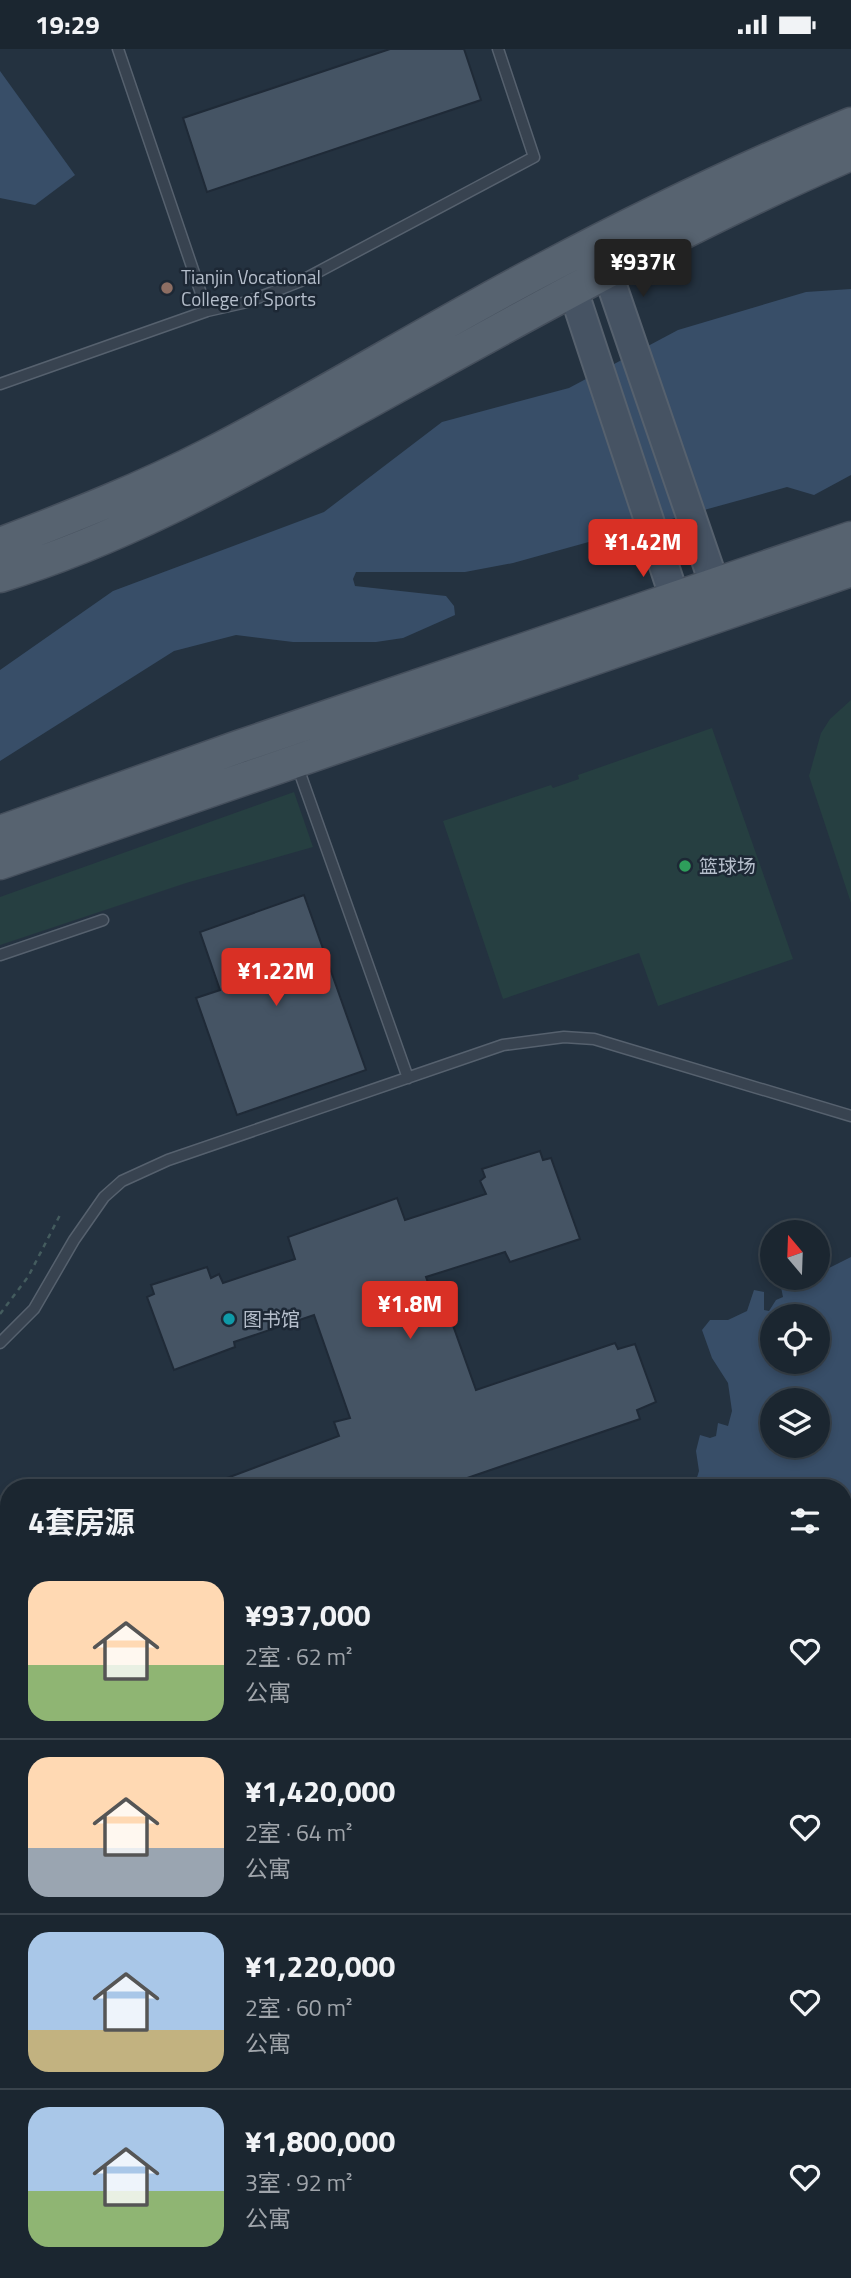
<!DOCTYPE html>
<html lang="zh">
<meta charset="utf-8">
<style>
:root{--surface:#1b2630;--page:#242e38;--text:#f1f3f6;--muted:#a0a5ab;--line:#39434c;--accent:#d93025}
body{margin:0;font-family:"Titillium Web","Noto Sans SC",sans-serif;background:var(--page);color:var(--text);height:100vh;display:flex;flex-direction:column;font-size:26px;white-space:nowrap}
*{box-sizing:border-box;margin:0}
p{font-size:23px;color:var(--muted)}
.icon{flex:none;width:38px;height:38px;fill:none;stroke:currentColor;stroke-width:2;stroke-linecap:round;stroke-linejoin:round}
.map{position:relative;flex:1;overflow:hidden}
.panel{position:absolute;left:0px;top:1430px;width:852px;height:800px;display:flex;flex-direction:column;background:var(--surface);border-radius:28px 28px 0 0;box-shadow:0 4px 10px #0003,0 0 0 2px var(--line)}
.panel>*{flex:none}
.needle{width:46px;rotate:341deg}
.fabs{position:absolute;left:760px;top:1171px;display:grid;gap:14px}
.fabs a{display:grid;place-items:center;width:70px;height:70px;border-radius:50%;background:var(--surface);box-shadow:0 4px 10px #0003,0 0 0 2px var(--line);font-size:35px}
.price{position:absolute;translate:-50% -60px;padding:0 16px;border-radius:7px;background:var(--accent);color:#fff;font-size:23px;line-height:46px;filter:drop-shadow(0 2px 4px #0008)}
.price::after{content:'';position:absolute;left:50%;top:42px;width:21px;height:16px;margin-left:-10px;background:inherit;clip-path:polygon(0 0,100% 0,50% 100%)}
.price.active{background:#222;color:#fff}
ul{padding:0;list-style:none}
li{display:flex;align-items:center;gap:21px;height:175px;padding:0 28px}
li+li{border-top:2px solid var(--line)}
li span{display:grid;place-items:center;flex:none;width:196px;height:140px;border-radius:21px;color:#555}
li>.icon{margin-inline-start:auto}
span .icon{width:84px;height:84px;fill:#fffc;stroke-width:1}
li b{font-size:30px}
h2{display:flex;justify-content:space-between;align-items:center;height:84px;padding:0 28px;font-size:30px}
.status{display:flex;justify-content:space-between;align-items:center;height:49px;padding:0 35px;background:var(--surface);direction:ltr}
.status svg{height:19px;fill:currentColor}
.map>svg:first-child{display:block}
.green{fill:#263f41}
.water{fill:#384e68;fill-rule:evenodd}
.building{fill:#455464;stroke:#1f2a37;stroke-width:2}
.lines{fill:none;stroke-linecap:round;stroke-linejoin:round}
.service-casing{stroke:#56616e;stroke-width:13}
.secondary-casing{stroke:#56616e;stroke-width:32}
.primary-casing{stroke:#454f5c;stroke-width:35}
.path{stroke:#445c5e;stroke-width:2.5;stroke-dasharray:5 5;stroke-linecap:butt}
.service{stroke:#384350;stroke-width:10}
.secondary{stroke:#465363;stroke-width:28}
.primary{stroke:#576370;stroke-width:32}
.education-dot{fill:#8d6e63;stroke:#1d2835;stroke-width:2.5}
.leisure-dot{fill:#2e9e5b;stroke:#1d2835;stroke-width:2.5}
.culture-dot{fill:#0f9aa8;stroke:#1d2835;stroke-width:2.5}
.labels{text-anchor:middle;stroke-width:5;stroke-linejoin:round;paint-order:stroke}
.poi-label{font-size:19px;fill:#b5becb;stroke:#1d2835;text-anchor:start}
</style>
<div class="status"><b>19:29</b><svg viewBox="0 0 49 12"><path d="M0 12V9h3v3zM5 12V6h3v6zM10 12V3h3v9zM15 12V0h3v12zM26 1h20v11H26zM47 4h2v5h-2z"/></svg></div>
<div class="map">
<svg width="851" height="2229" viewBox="0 0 851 2229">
<rect width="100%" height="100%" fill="#243240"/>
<path class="green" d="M851,651V854L809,727L821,684L830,670Z
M712,679L793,910L658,957L639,904L503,950L443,772L551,736L553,739L579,730L578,726Z
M294,743L313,798L186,834L0,896V848Z
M851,1962V2013L844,2016V1964Z
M851,2213V2229H816L815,2226L844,2221V2216Z"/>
<path class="water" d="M0,22L75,126L35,156L0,149Z
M851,240V426L814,446L787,438L513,514L465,523H356L353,530L355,537L446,547L454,557L455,566L403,589L376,593H293L236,586L174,602L0,712V621L113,542L324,463L442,373L569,339L678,281L806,243Z
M851,1208V1625L844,1627V1438H694L699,1422L696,1402L700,1386L710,1389L716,1387L718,1374L728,1377L732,1362L728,1334L712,1309L702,1281L710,1271H728L747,1262L754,1241L764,1243V1261L769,1262L776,1251L783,1248L780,1233L782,1229L817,1228V1221L827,1220ZM817,1267V1312H772V1267ZM772,1351H817V1396H772Z
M9,1562V1871L0,1863V1566Z"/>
<path class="building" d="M390,0H464L481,51L207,143L183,69Z
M304,846L366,1021L237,1066L196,949L220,941L200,883Z
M540,1102L543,1111L551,1109L580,1190L510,1213L505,1203L426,1228L436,1257L445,1254L476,1341L615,1294L618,1300L635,1295L656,1353L637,1361L640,1370L441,1438H203L339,1387L334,1373L350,1369L314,1266L234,1293L235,1298L174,1321L147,1248L154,1245L151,1236L207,1218L211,1229L219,1225L223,1234L295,1210L288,1188L397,1149L405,1171L486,1145L480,1132L485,1128L482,1120Z"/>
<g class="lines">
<g class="service-casing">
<path id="service" d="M118,0L207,262
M0,335L207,262L247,253L301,232L534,108L498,0
M297,716L408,1029
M0,906L103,871
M0,1294L34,1260L74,1191L104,1148L122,1132L168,1111L503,996L564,988L594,990L851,1067
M0,1954L9,1953
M0,2182L9,2179
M341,2221L344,2229
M0,2224L10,2221"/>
</g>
<g class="secondary-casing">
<path id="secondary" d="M607,222L715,537
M573,241L675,550"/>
</g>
<g class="primary-casing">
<path id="primary" d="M0,495C71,468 142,440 210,405C323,347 431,279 544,220C644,167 746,118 851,75
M0,527C131,487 248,419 367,354C526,266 684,177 851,105
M0,783L238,698L851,489
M0,814L851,521"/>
</g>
<path class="path" d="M0,1265L28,1228L60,1166
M844,1675L851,1673
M844,1867L851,1864
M844,1890L851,1888
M844,1936L851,1933
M844,1953L851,1951
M844,2148L851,2146
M844,2177L851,2175
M358,2221L361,2229
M688,2221L697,2226
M742,2221L745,2229
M691,2229L716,2221"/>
<use href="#service" class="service"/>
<use href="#secondary" class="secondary"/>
<use href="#primary" class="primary"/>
</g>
<circle class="education-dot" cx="167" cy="239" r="7"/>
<circle class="leisure-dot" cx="685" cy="817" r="7"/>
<circle class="culture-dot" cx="229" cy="1270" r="7"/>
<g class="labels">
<g class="poi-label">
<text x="181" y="235">Tianjin Vocational<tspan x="181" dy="22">College of Sports</tspan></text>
<text x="699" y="824">篮球场</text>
<text x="243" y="1277">图书馆</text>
</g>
</g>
</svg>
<div class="fabs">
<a><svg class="needle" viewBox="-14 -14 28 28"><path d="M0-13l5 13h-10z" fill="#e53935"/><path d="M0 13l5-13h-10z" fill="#a0a5ab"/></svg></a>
<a><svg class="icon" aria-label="locate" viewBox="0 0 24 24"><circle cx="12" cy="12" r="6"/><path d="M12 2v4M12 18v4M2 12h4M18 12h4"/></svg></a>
<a><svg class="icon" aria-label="layers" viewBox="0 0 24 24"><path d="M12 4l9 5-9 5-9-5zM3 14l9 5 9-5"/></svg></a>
</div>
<b class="price active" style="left:643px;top:250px">¥937K</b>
<b class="price" style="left:643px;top:530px">¥1.42M</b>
<b class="price" style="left:276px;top:959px">¥1.22M</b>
<b class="price" style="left:410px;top:1292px">¥1.8M</b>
<section class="panel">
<h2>4套房源<svg class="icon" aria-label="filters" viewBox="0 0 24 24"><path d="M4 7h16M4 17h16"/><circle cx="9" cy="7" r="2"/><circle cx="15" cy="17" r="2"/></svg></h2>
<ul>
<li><span style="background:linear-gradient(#ffd9b3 60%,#8fb573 0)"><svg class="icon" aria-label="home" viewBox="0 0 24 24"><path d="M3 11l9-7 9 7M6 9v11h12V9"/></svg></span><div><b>¥937,000</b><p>2室 · 62 m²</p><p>公寓</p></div><svg class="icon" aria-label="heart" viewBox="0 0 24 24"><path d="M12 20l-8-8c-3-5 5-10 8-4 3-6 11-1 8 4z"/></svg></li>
<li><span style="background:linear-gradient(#ffd9b3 65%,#9aa5b1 0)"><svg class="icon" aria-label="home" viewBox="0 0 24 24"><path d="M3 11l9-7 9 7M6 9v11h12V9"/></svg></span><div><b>¥1,420,000</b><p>2室 · 64 m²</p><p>公寓</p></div><svg class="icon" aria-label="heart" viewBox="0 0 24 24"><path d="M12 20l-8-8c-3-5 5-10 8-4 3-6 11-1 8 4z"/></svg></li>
<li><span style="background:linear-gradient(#a9c7e8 70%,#c2b280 0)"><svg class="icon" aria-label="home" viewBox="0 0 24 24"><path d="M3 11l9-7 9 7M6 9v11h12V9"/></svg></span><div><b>¥1,220,000</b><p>2室 · 60 m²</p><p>公寓</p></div><svg class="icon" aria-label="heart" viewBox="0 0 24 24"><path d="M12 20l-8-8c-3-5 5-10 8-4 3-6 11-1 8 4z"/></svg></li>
<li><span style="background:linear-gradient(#a9c7e8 60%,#8fb573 0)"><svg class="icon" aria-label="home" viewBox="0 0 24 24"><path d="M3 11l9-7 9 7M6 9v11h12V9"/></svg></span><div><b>¥1,800,000</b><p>3室 · 92 m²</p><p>公寓</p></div><svg class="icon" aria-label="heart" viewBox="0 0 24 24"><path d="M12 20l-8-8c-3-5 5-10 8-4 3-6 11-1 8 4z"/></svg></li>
</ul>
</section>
</div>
